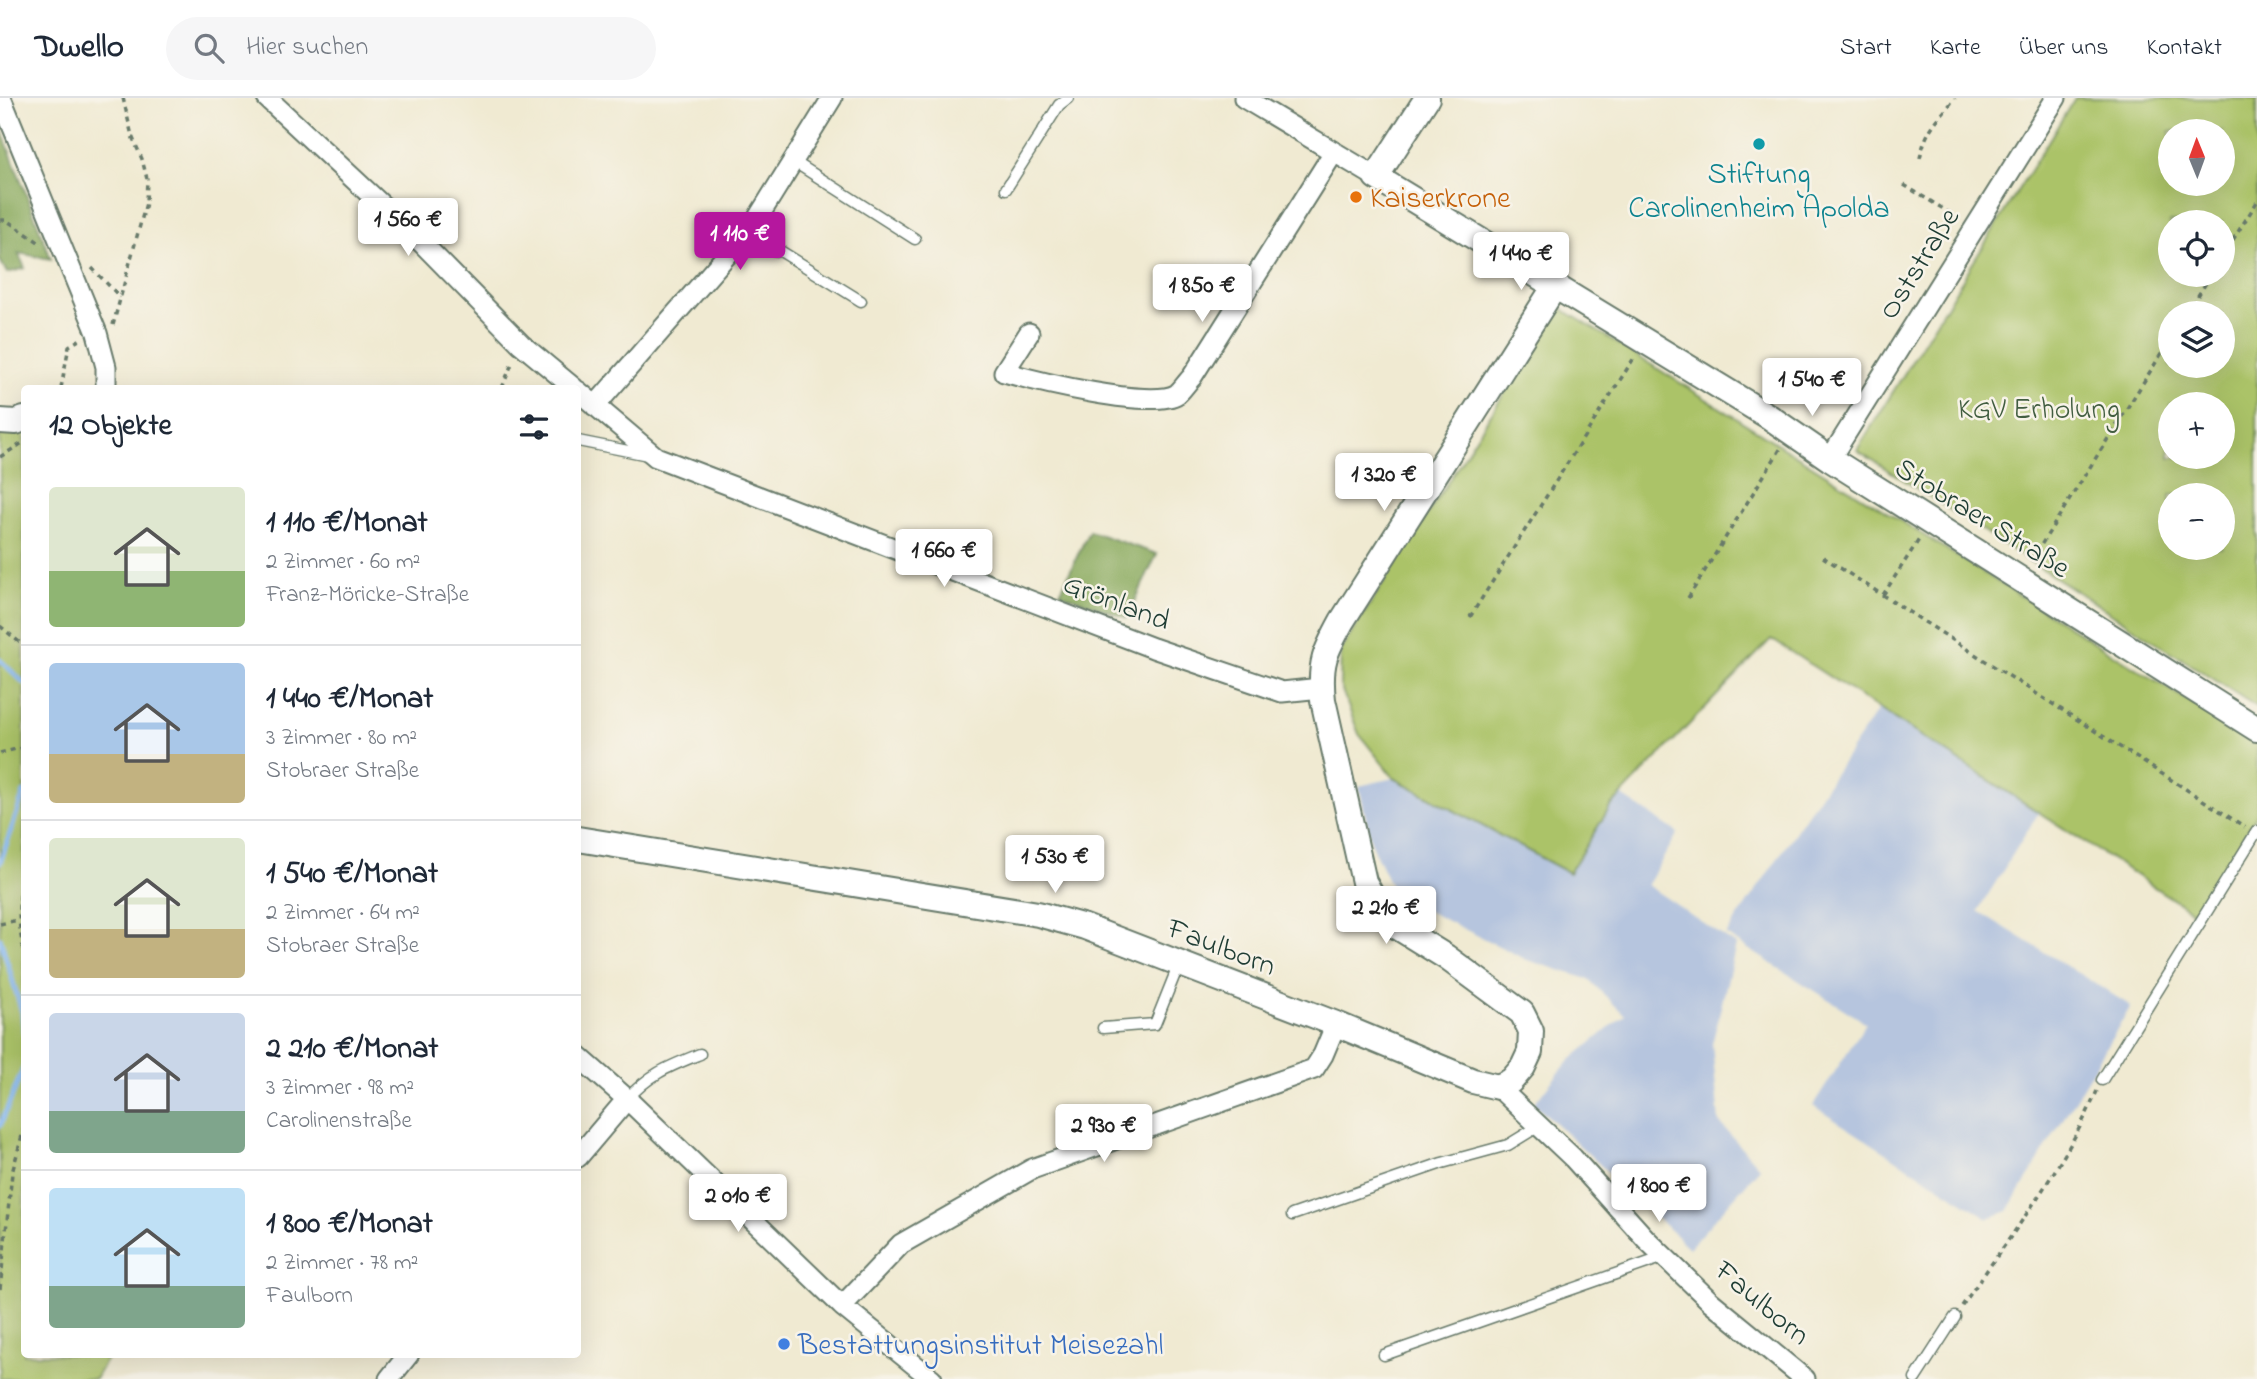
<!DOCTYPE html>
<html lang="de">
<meta charset="utf-8">
<style>
:root{--surface:#fff;--page:#f6f6f7;--text:#1f2937;--muted:#747a83;--line:#e0e1e3;--accent:#b5179e}
body{margin:0;font-family:"Indie Flower",sans-serif;background:var(--page);color:var(--text);height:100vh;display:flex;flex-direction:column;font-size:26px;white-space:nowrap}
*{box-sizing:border-box;margin:0}
p{font-size:23px;color:var(--muted)}
.icon{flex:none;width:38px;height:38px;fill:none;stroke:currentColor;stroke-width:2;stroke-linecap:round;stroke-linejoin:round}
.map{position:relative;flex:1;overflow:hidden}
.sheet{position:absolute;left:21px;top:287px;width:560px;height:973px;display:flex;flex-direction:column;background:var(--surface);border-radius:7px;box-shadow:0 7px 28px #0002}
.sheet>*{flex:none}
.needle{width:46px;rotate:359deg}
.tools{position:absolute;left:2158px;top:21px;display:grid;gap:14px}
.tools a{display:grid;place-items:center;width:77px;height:77px;border-radius:50%;background:var(--surface);box-shadow:0 7px 28px #0002;font-size:35px}
.price{position:absolute;translate:-50% -60px;padding:0 16px;border-radius:7px;background:#fff;color:#222;font-size:23px;line-height:46px;filter:drop-shadow(0 2px 4px #0008)}
.price::after{content:'';position:absolute;left:50%;top:42px;width:21px;height:16px;margin-left:-10px;background:inherit;clip-path:polygon(0 0,100% 0,50% 100%)}
.price.active{background:var(--accent);color:#fff}
ul{padding:0;list-style:none}
li{display:flex;align-items:center;gap:21px;height:175px;padding:0 28px}
li+li{border-top:2px solid var(--line)}
li span{display:grid;place-items:center;flex:none;width:196px;height:140px;border-radius:7px;color:#555}
li>.icon{margin-inline-start:auto}
span .icon{width:84px;height:84px;fill:#fffc;stroke-width:1}
li b{font-size:30px}
h2{display:flex;justify-content:space-between;align-items:center;height:84px;padding:0 28px;font-size:30px}
header{display:flex;align-items:center;gap:42px;box-sizing:border-box;height:98px;padding:0 35px;background:var(--surface);border-bottom:2px solid var(--line)}
header strong{font-size:33px}
nav{display:flex;gap:38px;margin-inline-start:auto;font-size:24px}
.search{width:490px;height:63px;background:var(--page);display:flex;align-items:center;gap:18px;box-sizing:border-box;padding:0 24px;border-radius:38px;color:var(--muted);font-size:26px}
.map>svg:first-child{display:block}
.industrial{fill:#b6c5de}
.green{fill:#abc368;stroke:#65804e;stroke-width:2;fill-rule:evenodd}
.forest{fill:#88a95c;stroke:#547348;stroke-width:2}
.lines{fill:none;stroke-linecap:round;stroke-linejoin:round}
.stream{stroke:#85b9f3;stroke-width:5}
.service-casing{stroke:#687a6b;stroke-width:13}
.minor-casing{stroke:#687a6b;stroke-width:23}
.tertiary-casing{stroke:#687a6b;stroke-width:28}
.path{stroke:#687a6b;stroke-width:3.5;stroke-dasharray:5 5;stroke-linecap:butt}
.service{stroke:#fff;stroke-width:10}
.minor{stroke:#fff;stroke-width:19}
.tertiary{stroke:#fff;stroke-width:24}
.culture-dot{fill:#0f9aa8;stroke:#f7f3e8;stroke-width:2.5}
.food-dot{fill:#e8710a;stroke:#f7f3e8;stroke-width:2.5}
.shop-dot{fill:#3f7fe0;stroke:#f7f3e8;stroke-width:2.5}
.labels{text-anchor:middle;stroke-width:5;stroke-linejoin:round;paint-order:stroke}
.culture-label{font-size:30px;fill:#0d838f;stroke:#f7f3e8}
.food-label{font-size:30px;fill:#c56008;stroke:#f7f3e8;text-anchor:start}
.street-label{font-size:30px;fill:#1f3d34;stroke:#f7f3e8}
.park-label{font-size:30px;fill:#425e41;stroke:#f7f3e8}
.shop-label{font-size:30px;fill:#366cbe;stroke:#f7f3e8;text-anchor:start}
</style>
<header>
<strong>Dwello</strong>
<div class="search"><svg class="icon" aria-label="search" viewBox="0 0 24 24"><circle cx="10" cy="10" r="6"/><path d="M15 15l6 6"/></svg>Hier suchen</div>
<nav><a>Start</a><a>Karte</a><a>Über uns</a><a>Kontakt</a></nav>
</header>
<div class="map">
<svg width="2257" height="1281" viewBox="0 0 2257 1281">
<rect width="100%" height="100%" fill="#f7f3e8"/>
<filter id="ink" filterUnits="userSpaceOnUse"><feTurbulence type="fractalNoise" baseFrequency=".0143" numOctaves="2"/><feDisplacementMap in="SourceGraphic" scale="14" xChannelSelector="R" yChannelSelector="G"/><feConvolveMatrix kernelMatrix="1 2 1 2 8 2 1 2 1" color-interpolation-filters="sRGB"/></filter>
<filter id="wash" filterUnits="userSpaceOnUse"><feTurbulence type="fractalNoise" baseFrequency=".00686" numOctaves="4" result="noise"/><feDisplacementMap in="SourceGraphic" scale="28" xChannelSelector="R" yChannelSelector="G"/><feGaussianBlur stdDeviation="1.57" result="paint"/><feColorMatrix in="noise" values="0 0 0 0 0 0 0 0 0 0 0 0 0 0 0 0 0 1.4 0 .05"/><feComposite in="paint" operator="in"/></filter>
<g filter="url(#wash)">
<rect width="100%" height="100%" fill="#f0ead2"/>
<path class="industrial" d="M1879,610L2039,714L1978,813L2131,908L2008,1113L1988,1120L1813,1008L1866,925L1726,837Z
M1394,680L1568,775L1610,709L1621,697L1678,735L1647,787L1736,847L1712,946L1719,1024L1760,1070L1689,1150L1534,1005L1568,964L1625,917L1588,881L1527,862L1395,797L1372,748L1359,688Z"/>
<path class="green" d="M2075,0L2257,1V609L1857,352ZM2170,33H2222V86H2170ZM2170,124H2222V177H2170ZM2170,215H2222V268H2170ZM2170,306H2222V359H2170ZM2170,397H2222V450H2170Z
M1559,209L2257,646V716L2196,816L1771,541L1610,709L1569,775L1394,680L1359,636L1340,587L1341,552Z
M0,331H24V1256L109,1257L95,1281H0Z"/>
<path class="forest" d="M0,28L51,161L18,155L25,170L7,175L0,162Z
M1089,433L1157,456L1127,520L1060,495Z"/>
<g class="lines">
<path class="stream" d="M0,562L24,585
M0,765L24,694
M0,840L22,914L24,935
M0,1028L24,969"/>
</g>
</g>
<g filter="url(#ink)">
<g class="lines">
<g class="service-casing">
<path id="service" d="M793,63L915,141
M1006,91L1059,7L1068,0
M740,144L782,154L861,203
M578,343L648,357
M1103,930L1155,926L1179,866
M2102,982L2257,733
M627,1001C651,975 668,969 700,956
M1292,1117L1442,1065L1508,1047L1539,1028
M1384,1257L1664,1159
M1915,1281L1955,1219"/>
</g>
<g class="minor-casing">
<path id="minor" d="M1,0L97,235L106,269V290
M267,0L418,141L521,246L574,290
M1244,0L1376,79
M1029,235L1004,274C1035,283 1152,312 1177,296C1182,292 1187,284 1192,279L1334,54
M578,293L656,359L1153,550L1282,594L1321,590
M595,308L754,126L832,0
M1830,361L2056,0
M578,958L627,1001L842,1208L932,1281
M1498,989L1573,1060L1646,1141L1710,1203L1805,1281
M578,1059L627,1001
M842,1208L901,1146L1032,1071L1314,971L1323,957L1336,926
M389,1281L409,1256"/>
</g>
<g class="tertiary-casing">
<path id="tertiary" d="M1427,0L1376,79L1768,318L1830,361L2257,631
M0,323L16,324L24,321
M578,741L1038,816L1085,829L1336,926L1473,983L1498,989L1511,983L1523,969L1530,954L1531,933L1522,915L1446,859L1396,828L1377,807L1364,784L1323,602C1319,565 1325,554 1342,523L1555,188"/>
</g>
<path class="path" d="M1920,60C1927,28 1937,24 1955,0
M1904,87L1955,118
M0,122H6L40,145
M2222,159L2257,104
M92,170L120,199
M2187,215L2211,177
M113,227L146,105L147,81L142,61L132,38L123,0
M61,290L69,248L81,241
M502,290L513,263
M0,359L24,344
M1823,459L2245,729
M2031,463L2170,242
M1883,497L1920,440
M1688,500L1781,350
M1470,519L1634,260
M0,528L24,548
M0,655L24,649
M24,777C17,805 18,826 24,854
M0,826L18,822
M0,1191L12,1075L24,1030
M1962,1208C2010,1138 2063,1072 2097,993"/>
<use href="#service" class="service"/>
<use href="#minor" class="minor"/>
<use href="#tertiary" class="tertiary"/>
</g>
</g>
<circle class="culture-dot" cx="1759" cy="46" r="7"/>
<circle class="food-dot" cx="1356" cy="99" r="7"/>
<circle class="shop-dot" cx="784" cy="1246" r="7"/>
<g class="labels">
<g class="culture-label">
<text x="1759" y="85">Stiftung<tspan x="1759" dy="34">Carolinenheim Apolda</tspan></text>
</g>
<g class="food-label">
<text x="1370" y="109">Kaiserkrone</text>
</g>
<g class="street-label">
<text transform="translate(1918 165) rotate(-58)" y="10">Oststraße</text>
<text transform="translate(1983 419) rotate(32)" y="10">Stobraer Straße</text>
<text transform="translate(1117 503) rotate(21)" y="10">Grönland</text>
<text transform="translate(1222 848) rotate(21)" y="10">Faulborn</text>
<text transform="translate(1763 1204) rotate(40)" y="10">Faulborn</text>
</g>
<g class="park-label">
<text x="2039" y="320">KGV Erholung</text>
</g>
<g class="shop-label">
<text x="798" y="1256">Bestattungsinstitut Meisezahl</text>
</g>
</g>
</svg>
<div class="tools">
<a><svg class="needle" viewBox="-14 -14 28 28"><path d="M0-13l5 13h-10z" fill="#e53935"/><path d="M0 13l5-13h-10z" fill="#747a83"/></svg></a>
<a><svg class="icon" aria-label="locate" viewBox="0 0 24 24"><circle cx="12" cy="12" r="6"/><path d="M12 2v4M12 18v4M2 12h4M18 12h4"/></svg></a>
<a><svg class="icon" aria-label="layers" viewBox="0 0 24 24"><path d="M12 4l9 5-9 5-9-5zM3 14l9 5 9-5"/></svg></a>
<a>+</a>
<a>−</a>
</div>
<b class="price" style="left:408px;top:160px">1 560 €</b>
<b class="price active" style="left:740px;top:174px">1 110 €</b>
<b class="price" style="left:1521px;top:194px">1 440 €</b>
<b class="price" style="left:1202px;top:226px">1 850 €</b>
<b class="price" style="left:1812px;top:320px">1 540 €</b>
<b class="price" style="left:1384px;top:415px">1 320 €</b>
<b class="price" style="left:944px;top:491px">1 660 €</b>
<b class="price" style="left:1055px;top:797px">1 530 €</b>
<b class="price" style="left:1386px;top:848px">2 210 €</b>
<b class="price" style="left:1104px;top:1066px">2 930 €</b>
<b class="price" style="left:1659px;top:1126px">1 800 €</b>
<b class="price" style="left:738px;top:1136px">2 010 €</b>
<section class="sheet">
<h2>12 Objekte<svg class="icon" aria-label="filters" viewBox="0 0 24 24"><path d="M4 7h16M4 17h16"/><circle cx="9" cy="7" r="2"/><circle cx="15" cy="17" r="2"/></svg></h2>
<ul>
<li><span style="background:linear-gradient(#dfe7d0 60%,#8fb573 0)"><svg class="icon" aria-label="home" viewBox="0 0 24 24"><path d="M3 11l9-7 9 7M6 9v11h12V9"/></svg></span><div><b>1 110 €/Monat</b><p>2 Zimmer · 60 m²</p><p>Franz-Möricke-Straße</p></div></li>
<li><span style="background:linear-gradient(#a9c7e8 65%,#c2b280 0)"><svg class="icon" aria-label="home" viewBox="0 0 24 24"><path d="M3 11l9-7 9 7M6 9v11h12V9"/></svg></span><div><b>1 440 €/Monat</b><p>3 Zimmer · 80 m²</p><p>Stobraer Straße</p></div></li>
<li><span style="background:linear-gradient(#dfe7d0 65%,#c2b280 0)"><svg class="icon" aria-label="home" viewBox="0 0 24 24"><path d="M3 11l9-7 9 7M6 9v11h12V9"/></svg></span><div><b>1 540 €/Monat</b><p>2 Zimmer · 64 m²</p><p>Stobraer Straße</p></div></li>
<li><span style="background:linear-gradient(#c9d6e8 70%,#7fa58c 0)"><svg class="icon" aria-label="home" viewBox="0 0 24 24"><path d="M3 11l9-7 9 7M6 9v11h12V9"/></svg></span><div><b>2 210 €/Monat</b><p>3 Zimmer · 98 m²</p><p>Carolinenstraße</p></div></li>
<li><span style="background:linear-gradient(#bfe0f5 70%,#7fa58c 0)"><svg class="icon" aria-label="home" viewBox="0 0 24 24"><path d="M3 11l9-7 9 7M6 9v11h12V9"/></svg></span><div><b>1 800 €/Monat</b><p>2 Zimmer · 78 m²</p><p>Faulborn</p></div></li>
</ul>
</section>
</div>
